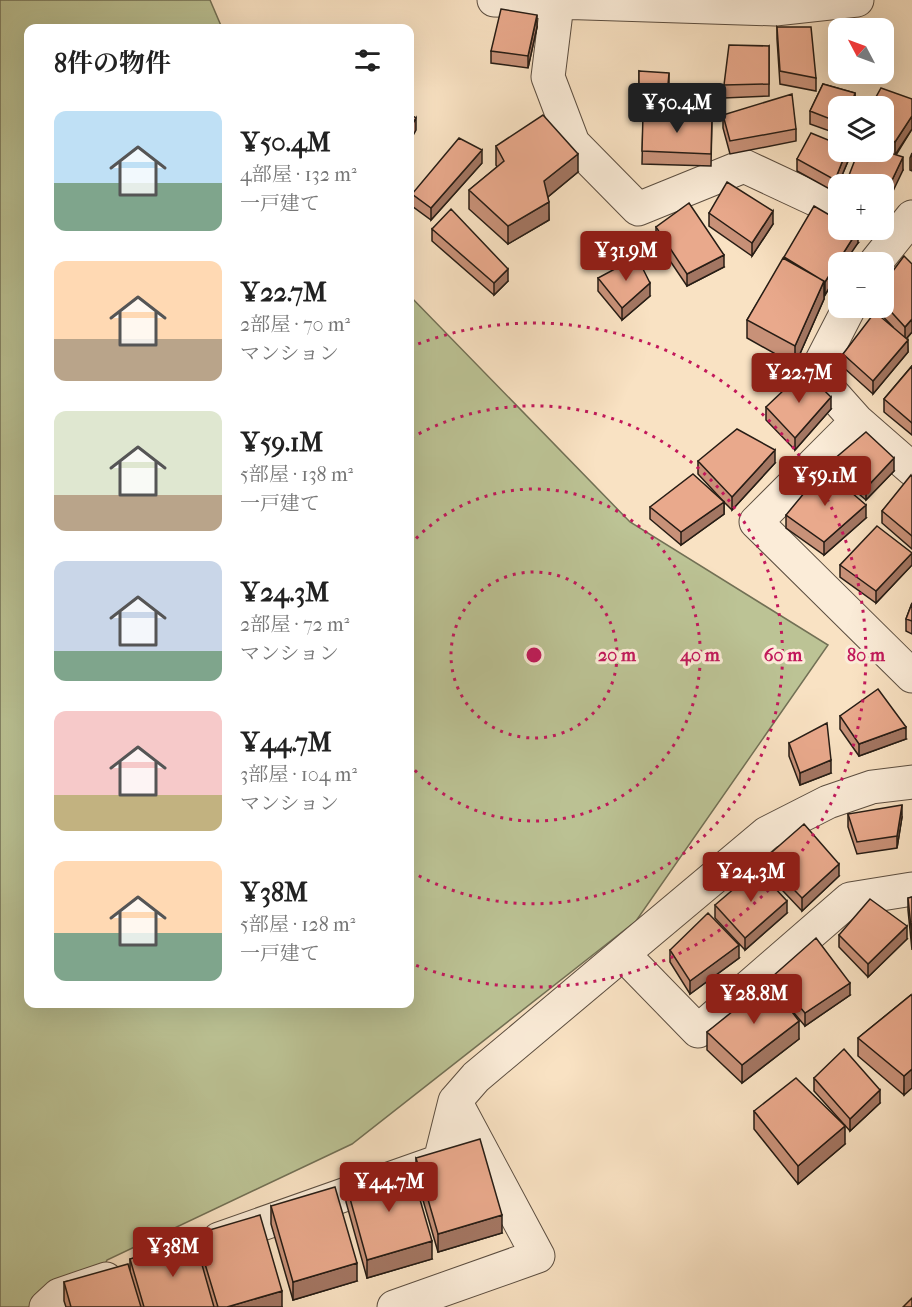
<!DOCTYPE html>
<html lang="ja">
<meta charset="utf-8">
<style>
:root{--surface:#fff;--page:#f6f6f6;--text:#222;--muted:#767676;--accent:#8f2418}
body{margin:0;font-family:"IM FELL French Canon","Noto Serif JP",serif;background:var(--page);color:var(--text);height:100vh;display:flex;flex-direction:column;font-size:22px;white-space:nowrap}
*{box-sizing:border-box;margin:0}
p{font-size:20px;color:var(--muted)}
.icon{flex:none;width:33px;height:33px;fill:none;stroke:currentColor;stroke-width:2;stroke-linecap:round;stroke-linejoin:round}
.map{position:relative;flex:1;overflow:hidden}
.side{position:absolute;left:24px;top:24px;width:390px;height:984px;display:flex;flex-direction:column;background:var(--surface);border-radius:12px;box-shadow:0 6px 24px #0002}
.side>*{flex:none}
.needle{width:39px;rotate:311deg}
.buttons{position:absolute;left:828px;top:18px;display:grid;gap:12px}
.buttons a{display:grid;place-items:center;width:66px;height:66px;border-radius:12px;background:var(--surface);box-shadow:0 6px 24px #0002;font-size:30px}
.price{position:absolute;translate:-50% -51px;padding:0 14px;border-radius:6px;background:var(--accent);color:#fff;font-size:20px;line-height:39px;filter:drop-shadow(0 2px 3px #0008)}
.price::after{content:'';position:absolute;left:50%;top:36px;width:18px;height:14px;margin-left:-9px;background:inherit;clip-path:polygon(0 0,100% 0,50% 100%)}
.price.selected{background:#222;color:#fff}
ul{padding:0;list-style:none}
li{display:flex;align-items:center;gap:18px;height:150px;padding:0 30px}
li span{display:grid;place-items:center;flex:none;width:168px;height:120px;border-radius:12px;color:#555}
li>.icon{margin-inline-start:auto}
span .icon{width:72px;height:72px;fill:#fffc;stroke-width:1}
li b{font-size:26px}
h2{display:flex;justify-content:space-between;align-items:center;height:72px;padding:0 30px;font-size:26px}
.map>svg:first-child{display:block}
.green{fill:#bcc395;stroke:#727055;stroke-width:1.5}
.lines{fill:none;stroke-linecap:round;stroke-linejoin:round}
.minor-casing{stroke:#5c4e40;stroke-width:35}
.minor{stroke:#fbecd8;stroke-width:33}
.wall{fill:#c89178;stroke:#271d15;stroke-width:1.5}
.shaded-wall{fill:#a37662;stroke:#271d15;stroke-width:1.5}
.building{fill:#e9a98c;stroke:#271d15;stroke-width:1.5}
.ring{fill:none;stroke:#c2185b;stroke-width:3;stroke-dasharray:3 6}
.centre{fill:#c2185b;stroke:#fbecd8;stroke-width:3}
.ring-label{font-size:18px;text-anchor:middle;font-weight:bold;fill:#c2185b;stroke:#fbecd8;stroke-width:6;stroke-linejoin:round;paint-order:stroke}
</style>
<div class="map">
<svg width="912" height="1307" viewBox="0 0 912 1307">
<rect width="100%" height="100%" fill="#f9e2c3"/>
<filter id="stains"><feTurbulence type="fractalNoise" baseFrequency=".00333" numOctaves="4"/><feColorMatrix values="0 0 0 0 .2 0 0 0 0 .09 0 0 0 0 .02 0 0 0 .5 -.17"/></filter>
<radialGradient id="worn" r=".72"><stop offset=".6" stop-color="#630" stop-opacity="0"/><stop offset="1" stop-color="#630" stop-opacity=".3"/></radialGradient>
<path class="green" d="M0,0H210L222,28H28V1004H410V296L630,522L828,645L636,921L352,1144L107,1260L87,1307H0Z"/>
<g class="lines">
<g class="minor-casing">
<path id="minor" d="M494,0L775,9L857,0
M557,4L548,77L573,143L638,209L744,166L838,210
M876,262L912,217
M849,308L815,374L857,421L912,469
M857,421L756,522L912,676
M624,955L698,1031L850,899L912,889
M219,1239L440,1161L455,1101L476,1077L767,833L828,802L872,787L912,782
M46,1307L59,1295L106,1279
M394,1307L538,1256L455,1101"/>
</g>
<use href="#minor" class="minor"/>
</g>
<path class="wall" d="M537,27L528,68L491,63V51Z
M777,27L816,78V91L780,84L777,39Z
M769,46V96L724,98V85Z
M639,71L669,86L667,116L712,117L711,166L642,164L643,121H639Z
M823,84L855,93V106H838V134L810,124V111Z
M912,99V129L896,155L903,170L884,184H846V183L892,154L884,150V106Z
M723,115L796,129V141L730,154L723,128Z
M496,146L578,172L548,197L549,220L508,244L469,209V190L497,167L496,165Z
M848,152V161L835,192L797,171V159Z
M912,153V171L910,170V158Z
M482,163L431,220L412,206V194Z
M709,213L773,224L752,256L709,226Z
M656,227L724,267L687,286L656,240Z
M432,229L508,281L494,295L432,241Z
M858,243L838,262V273L825,295L824,294V299L795,365L747,338V320L784,259V257Z
M912,264V332L907,338L908,352L873,394L843,367V354L893,327L875,308H884V283Z
M598,278L650,296L622,320L598,291Z
M912,366V435L884,412V399Z
M766,407L831,409L795,450L766,420Z
M833,460L894,471L866,500L833,472Z
M698,461L775,463L732,510L724,502V514L681,545L650,519V507L723,501L698,474Z
M912,477V549L882,523V511Z
M786,515L866,518L824,555L786,528Z
M840,565H912L876,603L840,577Z
M912,603V634L906,631V619Z
M840,716L906,739L859,756L840,729Z
M789,743L831,773L800,785L789,756Z
M848,814L902,817L897,848L857,854L848,827Z
M764,859L839,876L802,911L764,871Z
M912,897V950L908,910V898Z
M715,905L787,913L745,950L715,918Z
M839,935L907,939L868,977L839,947Z
M670,950L739,958L690,994L670,962Z
M773,976L850,995L805,1026L778,994L799,1039L742,1083L707,1050V1032L773,988Z
M911,995L904,1095L858,1056V1038Z
M814,1078L880,1103L850,1131L814,1091Z
M754,1111L845,1144L798,1184L754,1129Z
M416,1158L502,1233L438,1252L416,1176Z
M346,1184L432,1259L367,1278L346,1202Z
M271,1206L357,1281L293,1300L271,1224Z
M196,1234L282,1307H66L64,1301V1282L130,1270V1259L196,1244Z"/>
<path class="shaded-wall" d="M537,15V27L528,68V56Z
M669,73V86L666,121V108Z
M855,93V106H851Z
M912,116V129L895,155V142Z
M416,118V130L410,141V128Z
M482,150V163L431,220V208Z
M846,152H848V161L835,192V180Z
M578,154V172L544,200V181Z
M903,157V170L884,210V197Z
M549,202V220L508,244V226Z
M773,211V224L752,256V243Z
M858,230V243L845,262H838V273L825,295V282Z
M724,255V267L687,286V274Z
M508,269V281L494,295V283Z
M824,281V299L795,365V346Z
M650,283V296L622,320V308Z
M912,319V332L905,340V327Z
M908,340V352L873,394V381Z
M831,397V409L795,450V438Z
M775,450V463L732,510V497Z
M894,458V471L866,500V488Z
M724,502V514L681,545V532Z
M866,505V518L824,555V542Z
M912,553V565L876,603V591Z
M906,727V739L859,756V744Z
M831,760V773L800,785V773Z
M902,805V817L897,848V836Z
M839,864V876L802,911V898Z
M787,901V913L745,950V938Z
M907,926V939L868,977V964Z
M739,945V958L690,994V981Z
M850,983V995L805,1026V1013Z
M799,1021V1039L742,1083V1065Z
M912,1069V1088L904,1095V1076Z
M880,1090V1103L850,1131V1119Z
M845,1126V1144L798,1184V1166Z
M502,1215V1233L438,1252V1234Z
M432,1241V1259L367,1278V1260Z
M357,1263V1281L293,1300V1282Z
M282,1291V1307H227Z"/>
<path class="building" d="M501,9L537,15L528,56L491,51Z
M777,27H811L816,78L780,71Z
M729,45L769,46V84L724,85Z
M639,71L669,73L666,108H639Z
M823,84L855,93L851,106H838V122L810,111Z
M881,88L912,99V116L895,142L884,137V106H871Z
M792,94L796,129L730,141L723,115Z
M410,114L416,118L410,128Z
M543,115L578,154L544,181L549,202L508,226L469,190L504,161L496,146Z
M643,115L712,117L711,154L642,151Z
M811,133L838,144V152H846L835,180L797,159Z
M459,138L482,150L431,208L412,194Z
M884,151L903,157L884,197V184H848L846,183L858,152Z
M727,182L773,211L752,243L709,213Z
M689,203L724,255L687,274L656,227Z
M814,206L838,220V230H858L825,282L784,257Z
M451,209L508,269L494,283L432,229Z
M904,256L912,264V319L905,327L884,304V283Z
M637,257L650,283L622,308L598,278Z
M783,258L824,281L795,346L747,320Z
M875,312L908,340L873,381L843,354Z
M912,366V423L884,399Z
M804,371L831,397L795,438L766,407Z
M737,429L775,450L732,497L698,461Z
M866,432L894,458L866,488L833,460Z
M824,469L866,505L824,542L786,515Z
M693,474L724,502L681,532L650,507Z
M911,475L912,477V536L882,511Z
M877,526L912,553L876,591L840,565Z
M912,603V621L906,619Z
M878,689L906,727L859,744L840,716Z
M827,723L831,760L800,773L789,743Z
M902,805L897,836L857,842L848,814Z
M804,824L839,864L802,898L764,859Z
M757,869L787,901L745,938L715,905Z
M912,897V937L908,898Z
M870,899L907,926L868,964L839,935Z
M708,913L739,945L690,981L670,950Z
M816,938L850,983L805,1013L773,976Z
M769,982L799,1021L742,1065L707,1032Z
M911,995L912,996V1069L904,1076L858,1038Z
M844,1049L880,1090L850,1119L814,1078Z
M796,1078L845,1126L798,1166L754,1111Z
M480,1139L502,1215L438,1234L416,1158Z
M410,1165L432,1241L367,1260L346,1184Z
M335,1187L357,1263L293,1282L271,1206Z
M260,1215L282,1291L227,1307H218L196,1234Z
M195,1240L214,1307H144L130,1259Z
M128,1264L141,1307H71L64,1282Z
M912,1298V1307H903Z"/>
<g class="ring">
<circle cx="534" cy="655" r="83"/>
<path d="M410 545A166 166 0 1 1 410 765"/>
<path d="M411 438A249 249 0 1 1 410 871"/>
<path d="M410 347A332 332 0 1 1 410 963"/>
</g>
<circle cx="534" cy="655" r="9" class="centre"/>
<g class="ring-label">
<text x="617" y="661">20 m</text>
<text x="700" y="661">40 m</text>
<text x="783" y="661">60 m</text>
<text x="866" y="661">80 m</text>
</g>
<rect width="100%" height="100%" filter="url(#stains)"/>
<rect width="100%" height="100%" fill="url(#worn)"/>
</svg>
<div class="buttons">
<a><svg class="needle" viewBox="-14 -14 28 28"><path d="M0-13l5 13h-10z" fill="#e53935"/><path d="M0 13l5-13h-10z" fill="#767676"/></svg></a>
<a><svg class="icon" aria-label="layers" viewBox="0 0 24 24"><path d="M12 4l9 5-9 5-9-5zM3 14l9 5 9-5"/></svg></a>
<a>+</a>
<a>−</a>
</div>
<b class="price selected" style="left:677px;top:134px">¥50.4M</b>
<b class="price" style="left:626px;top:282px">¥31.9M</b>
<b class="price" style="left:799px;top:404px">¥22.7M</b>
<b class="price" style="left:825px;top:507px">¥59.1M</b>
<b class="price" style="left:751px;top:903px">¥24.3M</b>
<b class="price" style="left:754px;top:1025px">¥28.8M</b>
<b class="price" style="left:389px;top:1213px">¥44.7M</b>
<b class="price" style="left:173px;top:1278px">¥38M</b>
<section class="side">
<h2>8件の物件<svg class="icon" aria-label="filters" viewBox="0 0 24 24"><path d="M4 7h16M4 17h16"/><circle cx="9" cy="7" r="2"/><circle cx="15" cy="17" r="2"/></svg></h2>
<ul>
<li><span style="background:linear-gradient(#bfe0f5 60%,#7fa58c 0)"><svg class="icon" aria-label="home" viewBox="0 0 24 24"><path d="M3 11l9-7 9 7M6 9v11h12V9"/></svg></span><div><b>¥50.4M</b><p>4部屋 · 132 m²</p><p>一戸建て</p></div></li>
<li><span style="background:linear-gradient(#ffd9b3 65%,#b9a48a 0)"><svg class="icon" aria-label="home" viewBox="0 0 24 24"><path d="M3 11l9-7 9 7M6 9v11h12V9"/></svg></span><div><b>¥22.7M</b><p>2部屋 · 70 m²</p><p>マンション</p></div></li>
<li><span style="background:linear-gradient(#dfe7d0 70%,#b9a48a 0)"><svg class="icon" aria-label="home" viewBox="0 0 24 24"><path d="M3 11l9-7 9 7M6 9v11h12V9"/></svg></span><div><b>¥59.1M</b><p>5部屋 · 138 m²</p><p>一戸建て</p></div></li>
<li><span style="background:linear-gradient(#c9d6e8 75%,#7fa58c 0)"><svg class="icon" aria-label="home" viewBox="0 0 24 24"><path d="M3 11l9-7 9 7M6 9v11h12V9"/></svg></span><div><b>¥24.3M</b><p>2部屋 · 72 m²</p><p>マンション</p></div></li>
<li><span style="background:linear-gradient(#f6c9c9 70%,#c2b280 0)"><svg class="icon" aria-label="home" viewBox="0 0 24 24"><path d="M3 11l9-7 9 7M6 9v11h12V9"/></svg></span><div><b>¥44.7M</b><p>3部屋 · 104 m²</p><p>マンション</p></div></li>
<li><span style="background:linear-gradient(#ffd9b3 60%,#7fa58c 0)"><svg class="icon" aria-label="home" viewBox="0 0 24 24"><path d="M3 11l9-7 9 7M6 9v11h12V9"/></svg></span><div><b>¥38M</b><p>5部屋 · 128 m²</p><p>一戸建て</p></div></li>
</ul>
</section>
</div>
